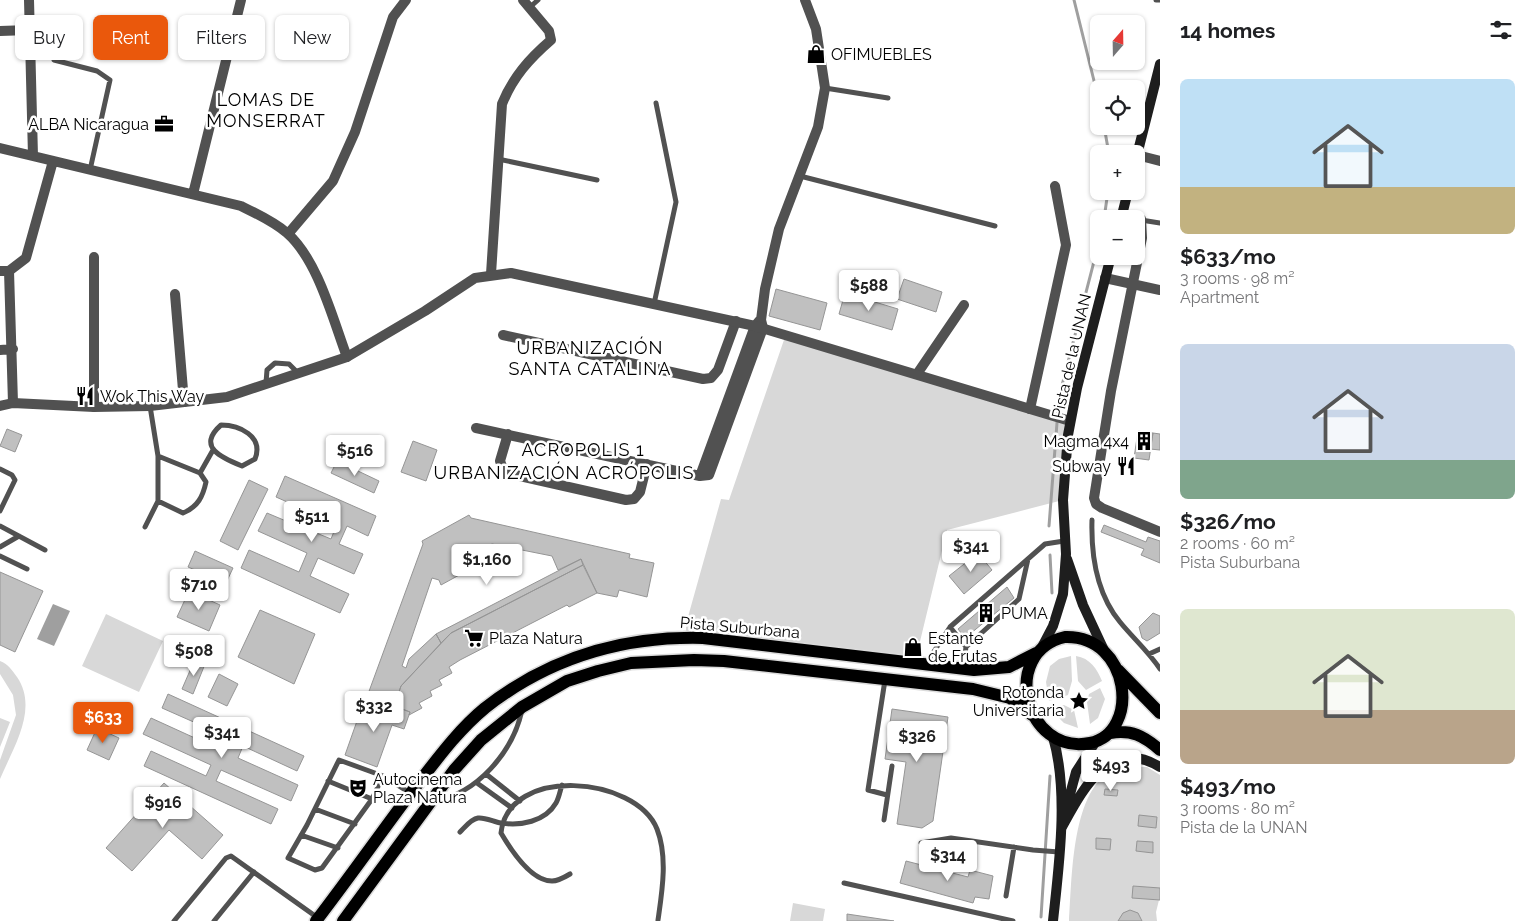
<!DOCTYPE html>
<meta charset="utf-8">
<style>
:root{--surface:#fff;--page:#f6f6f6;--text:#202124;--muted:#757577;--accent:#ea580c}
body{margin:0;font-family:Raleway,sans-serif;background:var(--page);color:var(--text);height:100vh;display:flex;flex-direction:column;font-size:19px;white-space:nowrap}
*{box-sizing:border-box;margin:0}
p{font-size:16px;color:var(--muted)}
.icon{flex:none;width:28px;height:28px;fill:none;stroke:currentColor;stroke-width:2;stroke-linecap:round;stroke-linejoin:round}
.map{position:relative;flex:1;overflow:hidden}
.side{display:flex;flex-direction:column;background:var(--surface);width:375px}
.side>*{flex:none}
.hud{position:absolute;left:15px;top:15px;width:475px;height:45px;display:flex;gap:10px}
.needle{width:32px;rotate:20deg}
.tools{position:absolute;left:1090px;top:15px;display:grid;gap:10px}
.tools a{display:grid;place-items:center;width:55px;height:55px;border-radius:8px;background:var(--surface);box-shadow:0 1px 4px #0004;font-size:25px}
.price{position:absolute;translate:-50% -42px;padding:0 11px;border-radius:5px;background:#fff;color:#222;font-size:16px;line-height:32px;filter:drop-shadow(0 1px 2px #0008)}
.price::after{content:'';position:absolute;left:50%;top:30px;width:15px;height:11px;margin-left:-8px;background:inherit;clip-path:polygon(0 0,100% 0,50% 100%)}
.price.on{background:var(--accent);color:#fff}
ul{padding:0;list-style:none}
li{display:grid;align-content:center;gap:10px;height:265px;padding:0 20px}
li span{display:grid;place-items:center;height:155px;border-radius:8px;color:#555}
li>.icon{margin-inline-start:auto}
span .icon{width:90px;height:90px;fill:#fffc;stroke-width:1}
li b{font-size:21px}
h2{display:flex;justify-content:space-between;align-items:center;height:60px;padding:0 20px;font-size:21px}
.pill{padding:0 18px;border-radius:8px;background:var(--surface);box-shadow:0 1px 4px #0004;font-size:18px;line-height:45px}
.pill.on{background:var(--accent);color:#fff}
main{display:flex;flex:1;min-height:0}
.map>svg:first-child{display:block}
.green{fill:#d8d8d8}
.water{fill:#9f9f9f}
.lines{fill:none;stroke-linecap:round;stroke-linejoin:round}
.stream{stroke:#9f9f9f;stroke-width:3}
.building{fill:#c0c0c0;stroke:#959595;fill-rule:evenodd}
.primary-casing{stroke:#dbdbdb;stroke-width:15}
.service{stroke:#515151;stroke-width:5}
.minor{stroke:#515151;stroke-width:10}
.tertiary{stroke:#515151;stroke-width:10}
.secondary{stroke:#1e1e1e;stroke-width:10}
.primary{stroke:#000;stroke-width:12}
.labels{text-anchor:middle;stroke-width:5;stroke-linejoin:round;paint-order:stroke}
.poi-label{font-size:16px;fill:#000;stroke:#fff;text-anchor:start}
.street-label{font-size:16px;fill:#000;stroke:#fff}
.neighbourhood-label{font-size:18px;letter-spacing:1px;fill:#000;stroke:#fff}
</style>
<main>
<div class="map">
<svg width="1160" height="921" viewBox="0 0 1160 921">
<rect width="100%" height="100%" fill="#fff"/>
<path class="green" d="M786,334L1070,421L1063,500L947,530L915,662L686,638V624L721,499L729,500Z
M106,614L163,641L139,692L82,666Z
M1071,656L1072,681L1068,695L1049,701L1046,682L1050,666L1059,659Z
M1076,656C1090,658 1097,669 1102,681L1086,690L1078,681Z
M0,661C8,664 12,670 17,677C39,709 13,748 0,779V760L16,715L13,695L0,674Z
M1100,688L1105,699L1098,718L1090,724L1087,702L1089,694Z
M1064,705L1074,710L1078,728L1064,723L1050,709Z
M0,718L10,722L0,747Z
M1133,767H1147L1160,775V896L1156,912L1157,921H1069C1072,881 1071,794 1110,772C1117,768 1125,768 1133,767Z
M793,903L825,909L823,921H790Z"/>
<path class="water" d="M53,604L70,611L54,646L37,639Z"/>
<g class="lines">
<path class="stream" d="M1074,0L1099,101
M1104,126L1109,154
M1104,219L1108,191
M1049,526L1059,397L1099,242
M1050,555L1052,593
M1041,917L1050,776"/>
</g>
<path class="building" d="M904,279L942,292L936,312L897,299Z
M776,289L827,303L820,330L769,316Z
M845,293L898,309L892,330L839,314Z
M7,429L22,435L15,452L0,446Z
M1138,431L1153,433L1149,460L1134,458Z
M1153,433L1160,434V450L1150,449Z
M413,441L437,450L426,481L401,472Z
M337,461L379,481L374,493L331,473Z
M285,476L376,516L368,536L347,526L339,544L363,554L354,574L318,558L310,576L349,594L340,613L241,568L249,550L299,572L307,553L258,531L267,513L305,529L312,513L276,497ZM320,517L337,524L331,539L314,532Z
M249,480L268,489L238,550L220,541Z
M469,515L471,518L630,554L629,558L654,563L647,597L619,590L617,597L597,593L581,559L558,570L552,556L492,544L486,547L492,557L441,585L439,580L432,578L402,666L406,668L409,659L436,634L441,643L401,686L394,706L389,704L386,713L364,705L423,544L422,541Z
M1104,525L1146,542L1148,537L1160,541V563L1141,555L1144,549L1101,532Z
M195,551L233,568L226,583L188,567Z
M978,553L992,570L964,594L949,576Z
M581,559L583,565L451,633L441,643L436,634Z
M583,565L597,593L569,607L567,605L460,660L449,667L452,673L439,680L442,685L430,691L432,696L419,703L422,708L409,715L410,712L394,706L401,686L451,633Z
M0,572L43,591L15,652L0,645Z
M1007,587L1014,598L965,638L958,629Z
M189,591L220,605L209,631L177,617Z
M260,610L315,634L294,684L238,657Z
M1153,613L1160,616V633L1147,641L1142,638L1139,627Z
M195,659L205,664L193,694L182,689Z
M219,674L238,684L227,706L208,697Z
M168,694L304,756L297,771L243,746L238,758L298,785L291,801L221,770L216,781L278,809L271,824L144,766L151,751L206,776L211,765L143,734L151,718L208,744L214,731L162,708Z
M363,704L386,713L389,704L410,712L404,729L392,725L377,767L345,755Z
M892,709L948,717L933,821L922,828L897,824L906,762L885,759Z
M97,728L119,738L109,760L87,750Z
M164,783L223,835L202,859L169,830L132,871L106,848Z
M1105,789L1118,790L1117,796L1104,795Z
M1139,815L1157,817L1156,828L1138,826Z
M1096,838L1111,839L1110,850L1096,849Z
M1137,841L1153,842V853L1136,851Z
M906,861L968,877L970,870L993,876L989,899L975,897L973,903L900,883Z
M1133,886L1160,888V900L1132,898Z
M1130,910L1138,913L1142,921H1118L1123,913Z
M847,914L894,921H847Z"/>
<g class="lines">
<g class="primary-casing">
<path id="primary" d="M1065,637C1131,635 1141,733 1090,743C1025,756 999,652 1065,637Z
M1118,670L1160,713
M1110,733C1131,729 1144,736 1160,750
M316,921C349,878 380,834 413,790C435,762 457,731 485,708C549,658 623,636 703,638L974,670L1009,667L1036,653
M343,921L454,770L481,740L522,707L567,681L598,671L631,663L694,660L724,661L973,689L1010,698L1032,715"/>
</g>
<path class="service" d="M1156,0H1160
M529,8L538,0
M54,60L97,71L110,80L90,170
M825,88L888,98
M498,159L597,180
M800,176L995,226
M1141,220L1160,223
M654,304L676,202L656,103
M266,383L267,370L275,363L289,364L298,373
M221,425C239,425 264,436 255,459L242,466C222,458 196,447 221,425Z
M0,469L12,475L15,480L0,511
M200,473L213,450
M158,501L183,513C198,507 203,496 206,482L200,473L158,456
M1092,520C1091,555 1097,594 1120,622C1133,638 1149,652 1160,669
M0,526L45,550
M145,527L158,501V456L150,406
M0,547L19,536
M0,556L27,569
M950,627L966,647
M1149,654L1160,649
M927,662L950,627L1045,544L1064,541
M963,668L966,647L1019,599L1028,559
M885,680L868,790L887,795
M486,774L520,801
M383,776L372,799L322,868L315,870L288,858L307,825L339,760L383,776L410,793
M328,781L372,799
M477,783L512,808
M434,801C477,794 513,752 522,710
M315,809L355,824
M884,820L892,766
M460,832C465,827 471,819 478,818C485,817 494,822 501,823C520,826 545,822 556,803C559,798 560,791 562,785
M301,835L338,848
M921,843L951,838L1033,850L1059,852
M570,874C565,877 558,881 552,881C531,881 511,850 501,833C508,765 636,776 657,829C668,857 662,892 658,920
M844,883L1013,921
M1006,896L1014,847
M174,921L226,858L231,856L318,918
M214,921L254,872"/>
<path class="minor" d="M29,0L33,156
M0,31L29,30
M0,148L241,206C257,214 273,221 287,233C318,260 333,320 347,357
M1137,155L1160,161
M193,194L241,0
M1141,219L1142,238L1111,391L1094,498L1096,504L1102,508L1160,532
M288,234L333,181L355,132L393,17L406,0
M94,257V407
M0,271H9L26,258L53,161
M9,271L13,403
M491,274L502,104C513,77 529,59 551,40L549,31L523,0
M1105,278L1160,290
M175,294L184,402
M503,335L703,379L711,378L718,370L736,321
M0,350L13,349
M917,374L964,305
M1030,409L1066,245L1055,186
M476,428L700,476L709,475L763,328L761,320L765,289L779,229L818,127L825,88L816,29L805,0
M508,434L500,461L503,469L511,474L626,500L634,499L640,492L647,464
M700,476L755,326L759,321"/>
<path class="tertiary" d="M0,406L13,403L94,407L150,406L227,397L347,357L425,311L475,278L511,273L755,326L1070,421"/>
<path class="secondary" d="M1136,159L1160,64
M1121,219L1128,191
M1067,559L1083,605L1103,648
M1042,647L1053,626L1063,594L1066,554L1063,500L1068,435L1077,388L1111,256
M1053,737C1069,792 1059,865 1053,921
M1065,813L1076,772L1096,741
M1062,827C1082,791 1109,736 1160,767"/>
<use href="#primary" class="primary"/>
</g>
<defs>
<g id="shop-bare" transform="scale(1.5)"><path d="M-5-2.5h2.3a2.7 3.5 0 0 1 5.4 0H5L5.5 6h-11ZM-1.5-2.5h3a1.5 2.3 0 0 0-3 0Z" fill="#000" stroke="#fff" stroke-width="2.5" paint-order="stroke"/></g>
<g id="office-bare" transform="scale(1.5)"><path d="M-6-3h4V-5.5h4V-3h4V5H-6ZM-1-4.5V-3h2v-1.5ZM-6 0V1H6V0Z" fill="#000" stroke="#fff" stroke-width="2.5" paint-order="stroke"/></g>
<g id="restaurant-bare" transform="scale(1.5)"><path d="M-5-6h1v4h1v-4h1v4h1v-4h1v5L-1.5 .5V6h-2V.5L-5-1ZM5-6V6H3V1.5H1.5Q1.5-4 5-6Z" fill="#000" stroke="#fff" stroke-width="2.5" paint-order="stroke"/></g>
<g id="building-bare" transform="scale(1.5)"><path d="M-4-6H4V6H1V3H-1V6H-4ZM-2.5-4.3h1.7v1.8h-1.7ZM.8-4.3h1.7v1.8H.8ZM-2.5-1h1.7V.8h-1.7ZM.8-1h1.7V.8H.8Z" fill="#000" stroke="#fff" stroke-width="2.5" paint-order="stroke"/></g>
<g id="supermarket-bare" transform="scale(1.5)"><path d="M-6-5.5h2.5l.6 2H6L4.5 2H-2.5L-4.4-4H-6ZM-1.5 3.2a1.3 1.3 0 1 0 .1 0ZM3 3.2a1.3 1.3 0 1 0 .1 0Z" fill="#000" stroke="#fff" stroke-width="2.5" paint-order="stroke"/></g>
<g id="sight-bare" transform="scale(1.5)"><path d="M0-6L1.8-2.2L6-1.7L2.9 1.2L3.7 5.4L0 3.3L-3.7 5.4L-2.9 1.2L-6-1.7L-1.8-2.2Z" fill="#000" stroke="#fff" stroke-width="2.5" paint-order="stroke"/></g>
<g id="theatre-bare" transform="scale(1.5)"><path d="M-5-5.5Q0-4 5-5.5V0Q5 5 0 6Q-5 5-5 0ZM-3.3-2.5H-1v1.5H-3.3ZM1-2.5H3.3v1.5H1ZM-2.8 1Q0 5.5 2.8 1Z" fill="#000" stroke="#fff" stroke-width="2.5" paint-order="stroke"/></g>
</defs>
<g fill-rule="evenodd">
<use href="#shop-bare" x="816" y="54"/>
<use href="#office-bare" x="164" y="124"/>
<use href="#restaurant-bare" x="85" y="396"/>
<use href="#building-bare" x="1144" y="441"/>
<use href="#restaurant-bare" x="1126" y="466"/>
<use href="#building-bare" x="986" y="613"/>
<use href="#supermarket-bare" x="474" y="638"/>
<use href="#shop-bare" x="913" y="647"/>
<use href="#sight-bare" x="1079" y="701"/>
<use href="#theatre-bare" x="358" y="788"/>
</g>
<g class="labels">
<g class="poi-label">
<text x="831" y="60">OFIMUEBLES</text>
<text x="149" y="130" text-anchor="end">ALBA Nicaragua</text>
<text x="100" y="402">Wok This Way</text>
<text x="1129" y="447" text-anchor="end">Magma 4x4</text>
<text x="1111" y="472" text-anchor="end">Subway</text>
<text x="1001" y="619">PUMA</text>
<text x="489" y="644">Plaza Natura</text>
<text x="928" y="644">Estante<tspan x="928" dy="18">de Frutas</tspan></text>
<text x="1064" y="698" text-anchor="end">Rotonda<tspan x="1064" dy="18">Universitaria</tspan></text>
<text x="373" y="785">Autocinema<tspan x="373" dy="18">Plaza Natura</tspan></text>
</g>
<g class="street-label">
<text transform="translate(1071 356) rotate(-77)" y="6">Pista de la UNAN</text>
<text transform="translate(740 627) rotate(5)" y="6">Pista Suburbana</text>
</g>
<g class="neighbourhood-label">
<text x="266" y="106">LOMAS DE<tspan x="266" dy="21">MONSERRAT</tspan></text>
<text x="590" y="354">URBANIZACIÓN<tspan x="590" dy="21">SANTA CATALINA</tspan></text>
<text x="583" y="456">ACROPOLIS 1</text>
<text x="564" y="479">URBANIZACIÓN ACRÓPOLIS</text>
</g>
</g>
</svg>
<div class="tools">
<a><svg class="needle" viewBox="-14 -14 28 28"><path d="M0-13l5 13h-10z" fill="#e53935"/><path d="M0 13l5-13h-10z" fill="#757577"/></svg></a>
<a><svg class="icon" aria-label="locate" viewBox="0 0 24 24"><circle cx="12" cy="12" r="6"/><path d="M12 2v4M12 18v4M2 12h4M18 12h4"/></svg></a>
<a>+</a>
<a>−</a>
</div>
<b class="price" style="left:869px;top:312px">$588</b>
<b class="price" style="left:355px;top:477px">$516</b>
<b class="price" style="left:312px;top:543px">$511</b>
<b class="price" style="left:971px;top:573px">$341</b>
<b class="price" style="left:487px;top:586px">$1,160</b>
<b class="price" style="left:199px;top:611px">$710</b>
<b class="price" style="left:194px;top:677px">$508</b>
<b class="price" style="left:374px;top:733px">$332</b>
<b class="price on" style="left:103px;top:744px">$633</b>
<b class="price" style="left:222px;top:759px">$341</b>
<b class="price" style="left:917px;top:763px">$326</b>
<b class="price" style="left:1111px;top:792px">$493</b>
<b class="price" style="left:163px;top:829px">$916</b>
<b class="price" style="left:948px;top:882px">$314</b>
<div class="hud">
<a class="pill">Buy</a>
<a class="pill on">Rent</a>
<a class="pill">Filters</a>
<a class="pill">New</a>
</div>
</div>
<section class="side">
<h2>14 homes<svg class="icon" aria-label="filters" viewBox="0 0 24 24"><path d="M4 7h16M4 17h16"/><circle cx="9" cy="7" r="2"/><circle cx="15" cy="17" r="2"/></svg></h2>
<ul>
<li><span style="background:linear-gradient(#bfe0f5 70%,#c2b280 0)"><svg class="icon" aria-label="home" viewBox="0 0 24 24"><path d="M3 11l9-7 9 7M6 9v11h12V9"/></svg></span><div><b>$633/mo</b><p>3 rooms · 98 m²</p><p>Apartment</p></div></li>
<li><span style="background:linear-gradient(#c9d6e8 75%,#7fa58c 0)"><svg class="icon" aria-label="home" viewBox="0 0 24 24"><path d="M3 11l9-7 9 7M6 9v11h12V9"/></svg></span><div><b>$326/mo</b><p>2 rooms · 60 m²</p><p>Pista Suburbana</p></div></li>
<li><span style="background:linear-gradient(#dfe7d0 65%,#b9a48a 0)"><svg class="icon" aria-label="home" viewBox="0 0 24 24"><path d="M3 11l9-7 9 7M6 9v11h12V9"/></svg></span><div><b>$493/mo</b><p>3 rooms · 80 m²</p><p>Pista de la UNAN</p></div></li>
</ul>
</section>
</main>
